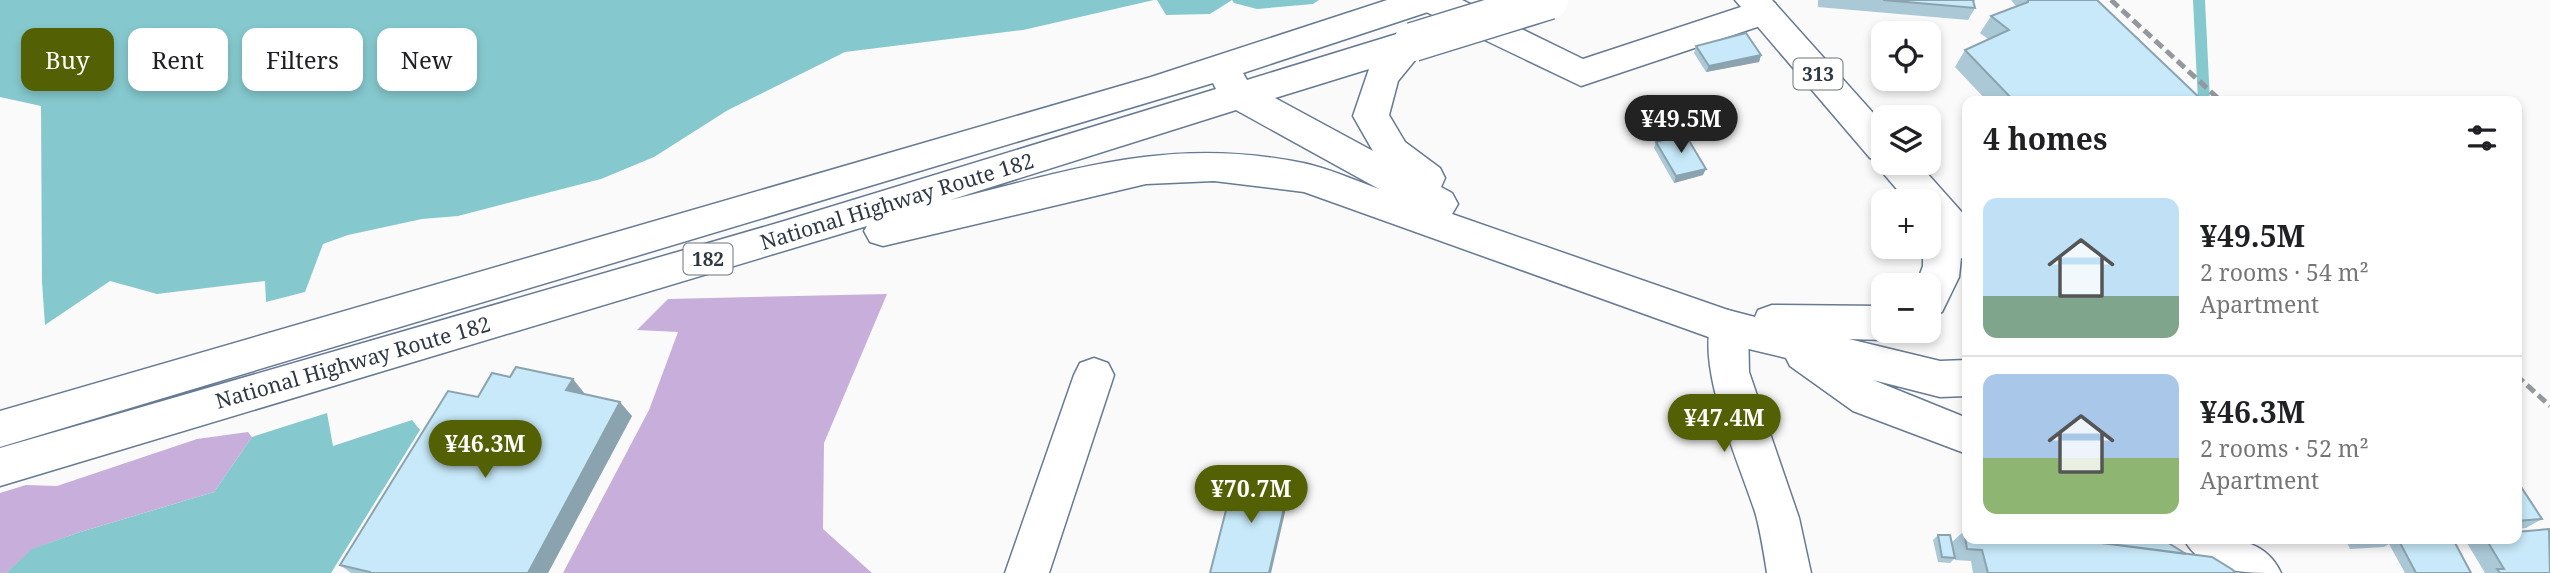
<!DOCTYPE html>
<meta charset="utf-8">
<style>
:root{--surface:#fff;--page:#f6f6f6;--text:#202124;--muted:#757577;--line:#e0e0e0;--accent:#536104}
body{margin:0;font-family:"Noto Serif",serif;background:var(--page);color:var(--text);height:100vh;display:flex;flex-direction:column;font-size:26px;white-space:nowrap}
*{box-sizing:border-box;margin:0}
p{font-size:23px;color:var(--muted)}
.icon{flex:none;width:38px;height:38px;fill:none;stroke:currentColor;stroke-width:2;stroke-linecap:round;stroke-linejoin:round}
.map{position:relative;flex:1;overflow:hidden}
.drawer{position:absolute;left:1962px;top:96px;width:560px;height:448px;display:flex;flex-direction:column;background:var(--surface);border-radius:14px;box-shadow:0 4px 10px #0003}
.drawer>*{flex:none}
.banner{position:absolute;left:21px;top:28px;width:665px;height:63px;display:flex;gap:14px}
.fabs{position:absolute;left:1871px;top:21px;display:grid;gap:14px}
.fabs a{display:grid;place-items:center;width:70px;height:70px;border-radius:14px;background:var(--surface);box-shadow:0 4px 10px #0003;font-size:35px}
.price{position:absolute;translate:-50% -60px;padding:0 16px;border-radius:24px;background:var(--accent);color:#fff;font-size:23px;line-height:46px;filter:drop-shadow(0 2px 4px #0008)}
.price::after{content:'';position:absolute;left:50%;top:42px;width:21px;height:16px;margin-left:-10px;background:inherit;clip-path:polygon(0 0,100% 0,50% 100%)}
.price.selected{background:#222;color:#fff}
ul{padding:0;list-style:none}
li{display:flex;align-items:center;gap:21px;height:175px;padding:0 21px}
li+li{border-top:2px solid var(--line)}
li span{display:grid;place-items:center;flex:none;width:196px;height:140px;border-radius:14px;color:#555}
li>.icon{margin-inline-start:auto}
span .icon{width:84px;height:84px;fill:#fffc;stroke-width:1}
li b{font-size:30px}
h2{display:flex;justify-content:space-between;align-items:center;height:84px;padding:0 21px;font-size:30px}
.chip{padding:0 24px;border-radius:14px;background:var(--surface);box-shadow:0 4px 10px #0003;font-size:24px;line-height:63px}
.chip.selected{background:var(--accent);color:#fff}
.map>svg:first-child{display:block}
.forest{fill:#c7aedb}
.water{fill:#85c9ce}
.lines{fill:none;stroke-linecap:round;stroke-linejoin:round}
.stream{fill:#85c9ce;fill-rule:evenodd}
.minor-casing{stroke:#677a93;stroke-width:3}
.highway-casing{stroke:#677a93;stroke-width:3}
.minor{fill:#fff;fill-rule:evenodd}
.highway{fill:#fff;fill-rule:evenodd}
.rail{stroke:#94989e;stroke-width:5;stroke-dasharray:10 5;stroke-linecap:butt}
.highway-bridge-casing{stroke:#677a93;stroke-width:41;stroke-linecap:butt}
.highway-bridge{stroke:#fff;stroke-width:38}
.wall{fill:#abc8d6}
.shaded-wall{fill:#8ba3ae}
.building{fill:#c7e9f9;stroke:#8ba3ae;stroke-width:2}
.labels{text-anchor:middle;stroke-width:5;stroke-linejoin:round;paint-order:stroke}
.shield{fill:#fff;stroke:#6d747b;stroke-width:2}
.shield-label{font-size:19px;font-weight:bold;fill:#2f3843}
.street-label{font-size:21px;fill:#2f3843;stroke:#fff}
</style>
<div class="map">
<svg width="2550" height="573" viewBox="0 0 2550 573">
<rect width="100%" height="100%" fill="#fafafa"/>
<path class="forest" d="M887,294L824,443L823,529L872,573H563L649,410L678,332L637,330L668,299Z
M248,432L252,437L214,492L77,533L33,549L6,573H0V493L26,485L57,486L197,439Z"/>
<path class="water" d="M0,0H1154L1023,30L845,52L728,110L654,157L601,179L458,216L422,219L348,235L323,244L305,292L266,302L265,281L157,294L110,281L45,325L42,282L41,106L0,97Z
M1157,0H1232L1210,14L1166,15Z
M327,413L333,446L412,420L420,430L331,573H6L32,549L77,533L214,492L252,437Z"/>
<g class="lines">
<path class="stream" d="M1232,0H1319L1313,4L1257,9L1234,3Z
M2193,0H2205L2210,102H2198Z"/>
<g class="minor-casing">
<path id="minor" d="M1415,0H1462L1583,59L1762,0L1775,3L1780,12L1775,21L1581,86L1420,9Z
M1728,310L1742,315L1748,327L1749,372L1799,518L1811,573H1767C1764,554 1761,534 1756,515C1741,466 1692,362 1714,315Z
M1094,358L1108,363L1114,375L1049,573H1005L1074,375L1080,363Z"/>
</g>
<g class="highway-casing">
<path id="highway" d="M1387,0H1442L1437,9L1243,73L1247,80L1413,29L1425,33L1430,42L1398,81L1389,115L1405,142L1440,168L1445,178L1441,187L1452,193L1458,204L1452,214L1728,310L1755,317L1758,310L1772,305L1883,306V331H1899L1897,335L1883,340L1849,339L1940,361L1967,360V396L1940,397L1873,380L1967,418V454L1853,411L1790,366L1786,358L1728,344L1304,192L1214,181L1146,184L883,246L870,242L864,231L867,226L0,486V448L781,222L1216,89L1213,83L0,447V411L1151,77ZM1369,69L1353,116L1373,151L1275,98ZM1236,110L1379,189C1354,180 1328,168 1303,163C1171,136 1075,169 950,200Z
M1735,0H1772L1883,124V163H1918L1967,218V260L1961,258L1959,277L1942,312L1928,316V285H1916L1923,266V247H1928V201H1907L1883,173L1879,161L1870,158Z
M2184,539C2221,539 2263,533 2281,573C2244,573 2201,573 2184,539Z"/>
</g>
<use href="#minor" class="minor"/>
<use href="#highway" class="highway"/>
<path class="rail" d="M2111,0L2222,102
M2516,375L2550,406"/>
<g class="highway-bridge-casing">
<path id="highway-bridge" d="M1413,42L1549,0"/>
</g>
<use href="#highway-bridge" class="highway-bridge"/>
</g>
<path class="wall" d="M1818,0H1975L1974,2L1975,8L1968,20L1818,7Z
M2011,0H2097L2204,102H1988L1955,67L1965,50L1988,39L1980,33L1991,16L2016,6Z
M1696,46L1761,55L1759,62L1706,72L1694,53Z
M1656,142L1703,175L1674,183L1654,148Z
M585,394L632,416L548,573H351L340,565L478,397Z
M2516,479L2542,519L2526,528L2516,529Z
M1964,531L2186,554L2235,573H1973L1971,561L1955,560V558L1950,563L1938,562L1933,540L1938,535L1952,542Z
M2332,539H2453L2471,573H2405L2389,544L2384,547L2350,549L2346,540L2333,541Z
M2474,539H2516L2550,573H2485L2467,543Z"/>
<path class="shaded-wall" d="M1761,55L1759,62L1706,72L1709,66Z
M1706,169L1703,175L1674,183L1676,176Z
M573,379L585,394L579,404L566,390Z
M620,402L632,416L548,573H528Z
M1290,482V491L1271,573H1269Z"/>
<path class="building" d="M1883,0H1973L1975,8Z
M2028,0H2097L2204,102H2015L1965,50L2009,30L1991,16L2028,2Z
M1746,33L1761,55L1709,66L1696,46Z
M1685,134L1706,169L1676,176L1656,142Z
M516,367L573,379L566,390L620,402L528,573H370V572L340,565L448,391L478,397L492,373L510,377Z
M1236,471L1290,482L1269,573H1210Z
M2516,479L2542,519L2516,521Z
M2549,529L2550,573H2500L2497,569H2504L2486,539H2516V532Z
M1964,531H1967V539H2071L2212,557L2233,570L2235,573H1988L1982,550L1967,549Z
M1938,535H1950L1955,558L1942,557Z
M2071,539H2162L2186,554Z
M2398,539H2453L2471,573H2416Z"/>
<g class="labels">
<g class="shield">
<rect x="1793.5" y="58.5" width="49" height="31" rx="5"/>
<rect x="683.5" y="243.5" width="49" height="31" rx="5"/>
</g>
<g class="shield-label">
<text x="1818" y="81">313</text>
<text x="708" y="266">182</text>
</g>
<g class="street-label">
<text transform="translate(897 202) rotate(-17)" y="7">National Highway Route 182</text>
<text transform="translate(353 363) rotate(-16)" y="7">National Highway Route 182</text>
</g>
</g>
</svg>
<div class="fabs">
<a><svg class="icon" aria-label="locate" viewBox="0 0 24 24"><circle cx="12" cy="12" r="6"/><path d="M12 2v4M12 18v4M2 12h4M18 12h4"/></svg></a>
<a><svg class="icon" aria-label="layers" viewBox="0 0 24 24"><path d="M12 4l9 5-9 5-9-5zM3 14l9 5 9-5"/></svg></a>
<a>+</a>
<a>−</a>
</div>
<b class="price selected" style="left:1681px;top:155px">¥49.5M</b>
<b class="price" style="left:1724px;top:454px">¥47.4M</b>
<b class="price" style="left:485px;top:480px">¥46.3M</b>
<b class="price" style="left:1251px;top:525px">¥70.7M</b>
<div class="banner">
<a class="chip selected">Buy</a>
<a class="chip">Rent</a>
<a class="chip">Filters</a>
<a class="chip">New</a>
</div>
<section class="drawer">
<h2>4 homes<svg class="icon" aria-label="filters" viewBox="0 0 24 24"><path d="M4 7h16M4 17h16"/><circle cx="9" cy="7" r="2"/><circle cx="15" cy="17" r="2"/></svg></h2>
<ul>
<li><span style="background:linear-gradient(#bfe0f5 70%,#7fa58c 0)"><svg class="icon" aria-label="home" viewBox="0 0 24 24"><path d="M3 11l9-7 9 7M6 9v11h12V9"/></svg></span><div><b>¥49.5M</b><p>2 rooms · 54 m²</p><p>Apartment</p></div></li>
<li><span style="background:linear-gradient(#a9c7e8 60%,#8fb573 0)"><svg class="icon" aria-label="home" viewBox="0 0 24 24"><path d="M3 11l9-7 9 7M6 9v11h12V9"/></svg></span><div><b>¥46.3M</b><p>2 rooms · 52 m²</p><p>Apartment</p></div></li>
</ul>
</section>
</div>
